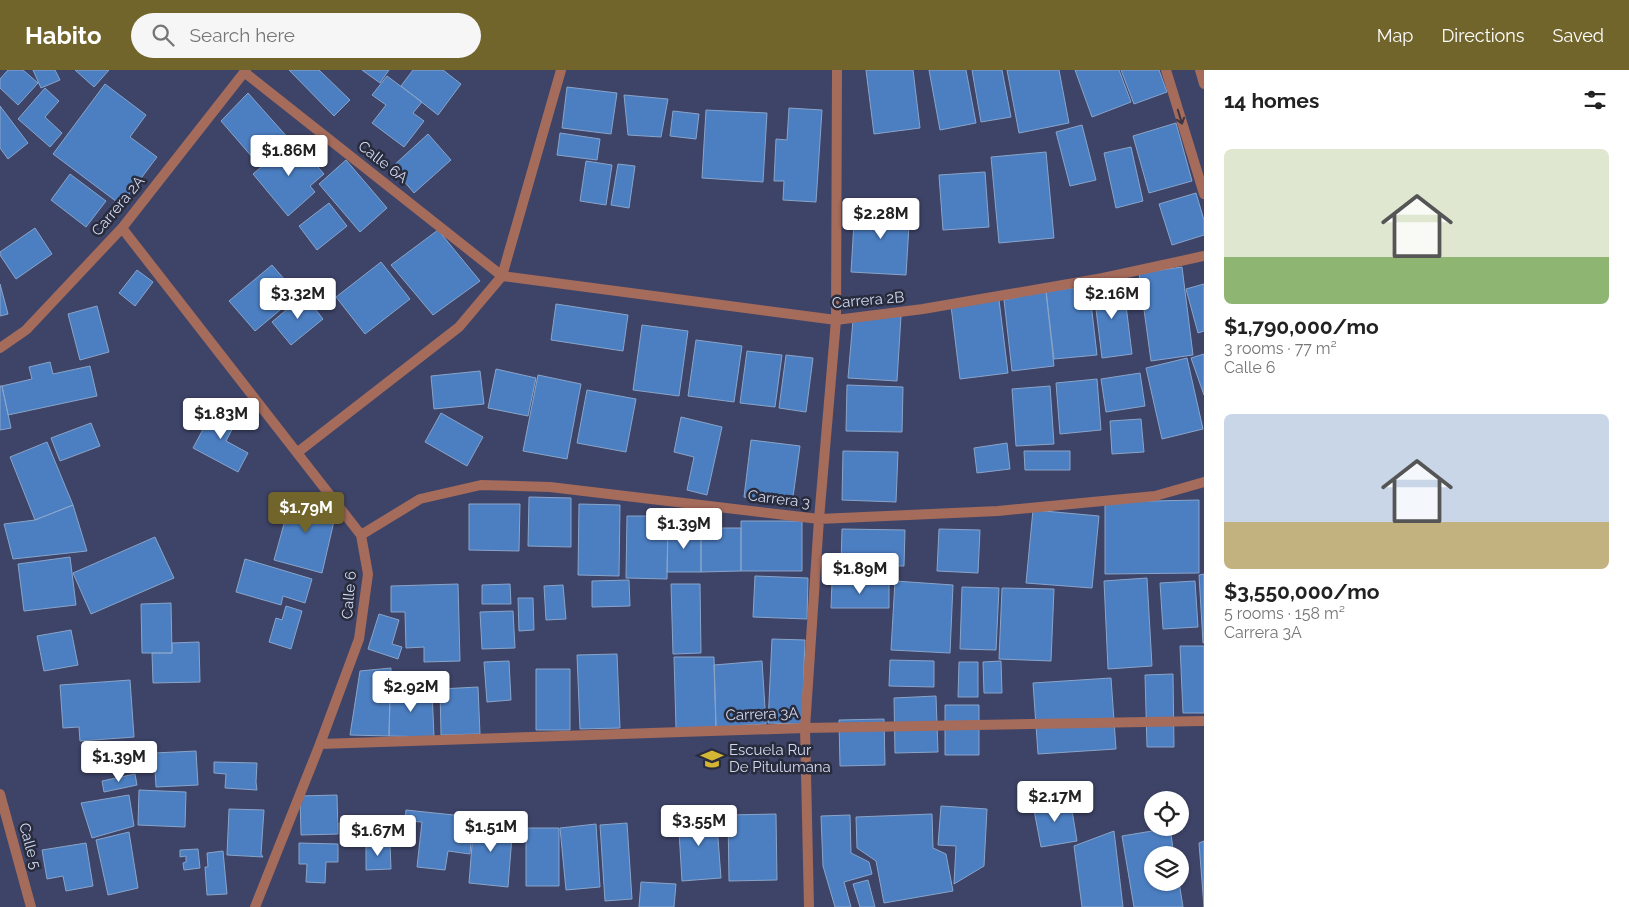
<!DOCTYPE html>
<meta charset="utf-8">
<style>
:root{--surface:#fff;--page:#f6f6f6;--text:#222;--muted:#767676;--accent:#72652b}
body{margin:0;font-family:Raleway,sans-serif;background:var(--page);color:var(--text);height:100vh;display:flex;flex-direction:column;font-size:19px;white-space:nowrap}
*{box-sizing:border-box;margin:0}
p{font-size:16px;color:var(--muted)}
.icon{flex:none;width:28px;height:28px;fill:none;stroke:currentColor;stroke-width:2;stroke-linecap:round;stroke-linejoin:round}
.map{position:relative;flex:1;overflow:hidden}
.panel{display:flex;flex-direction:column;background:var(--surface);width:425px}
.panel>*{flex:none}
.controls{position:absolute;left:1144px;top:721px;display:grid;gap:10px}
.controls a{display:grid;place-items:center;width:45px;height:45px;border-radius:50%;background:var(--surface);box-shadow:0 1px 4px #0004;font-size:25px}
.price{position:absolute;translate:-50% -42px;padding:0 11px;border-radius:5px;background:#fff;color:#222;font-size:16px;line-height:32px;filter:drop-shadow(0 1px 2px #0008)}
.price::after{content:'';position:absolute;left:50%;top:30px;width:15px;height:11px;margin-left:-8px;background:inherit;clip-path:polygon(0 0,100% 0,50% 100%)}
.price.active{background:var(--accent);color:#fff}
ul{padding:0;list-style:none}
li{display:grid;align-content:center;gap:10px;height:265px;padding:0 20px}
li span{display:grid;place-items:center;height:155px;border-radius:8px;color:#555}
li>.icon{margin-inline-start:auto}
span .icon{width:90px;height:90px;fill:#fffc;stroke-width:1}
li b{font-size:21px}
h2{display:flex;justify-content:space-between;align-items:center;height:60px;padding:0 20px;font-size:21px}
header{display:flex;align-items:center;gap:30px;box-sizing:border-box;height:70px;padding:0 25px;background:var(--accent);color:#fff}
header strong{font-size:24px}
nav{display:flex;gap:28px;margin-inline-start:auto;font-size:18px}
.search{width:350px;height:45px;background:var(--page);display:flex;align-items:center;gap:12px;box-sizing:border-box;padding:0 18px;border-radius:28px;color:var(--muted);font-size:19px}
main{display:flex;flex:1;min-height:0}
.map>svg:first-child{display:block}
.building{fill:#4c7fc2;stroke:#89a4c9}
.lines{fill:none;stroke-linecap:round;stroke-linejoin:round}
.street{stroke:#a56b5b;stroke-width:10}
.oneway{stroke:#3c3542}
.labels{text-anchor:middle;stroke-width:5;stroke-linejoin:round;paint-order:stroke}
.street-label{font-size:15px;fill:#d2d8ee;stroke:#292c3d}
.poi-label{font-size:15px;fill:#d2d8ee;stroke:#292c3d;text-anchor:start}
</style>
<header>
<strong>Habito</strong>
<div class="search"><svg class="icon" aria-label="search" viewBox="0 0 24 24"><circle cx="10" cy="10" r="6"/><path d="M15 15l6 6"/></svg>Search here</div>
<nav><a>Map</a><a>Directions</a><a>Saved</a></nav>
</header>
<main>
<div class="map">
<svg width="1204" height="837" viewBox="0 0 1204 837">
<rect width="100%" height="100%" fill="#3e4468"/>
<path class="building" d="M8,0H23L38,13L18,35L0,18V9Z
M33,0H55L60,10L41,18Z
M75,0H109L94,17Z
M289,0H319L350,30L334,46Z
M362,0H389L380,13Z
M413,0H443L461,14L438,45L401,16Z
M866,0H913L920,58L874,64Z
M929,0H966L976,53L940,60Z
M972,0H1002L1011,47L981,52Z
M1007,0H1059L1069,53L1019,63Z
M1075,0H1119L1131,32L1092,47Z
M1121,0H1159L1167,22L1134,34Z
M387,6L422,32L413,43L424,51L404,77L372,53L386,35L372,25Z
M105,14L146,45L130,67L157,87L121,135L53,84Z
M567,17L617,23L611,64L562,58Z
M45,18L59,31L45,47L62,63L50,77L18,49Z
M248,23L289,69L259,95L221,51Z
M624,25L668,29L661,67L628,65Z
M0,36L28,73L8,89L0,78Z
M789,38L822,40L816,132L783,130L784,111H774L776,69L787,70Z
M706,40L767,43L763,112L702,108Z
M673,41L699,44L696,69L670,66Z
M1176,53L1192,111L1149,123L1133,66Z
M1082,55L1096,110L1070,116L1056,62Z
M560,63L600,69L597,90L557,85Z
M428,64L451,90L414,123L392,97Z
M294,69L324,104L310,116L315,122L288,146L253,104Z
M1131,77L1143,131L1116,138L1104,83Z
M1046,82L1054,168L999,173L991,87Z
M346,90L387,138L360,162L319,114Z
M586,91L612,95L606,135L580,131Z
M618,94L635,96L629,138L611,135Z
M985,102L989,157L943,160L939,105Z
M70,104L106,131L86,157L51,130Z
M1196,123L1204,150V165L1172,175L1159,134Z
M329,133L347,156L317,180L299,156Z
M855,136L910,139L906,205L851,202Z
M35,158L52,184L16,209L0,185V182Z
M438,160L480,211L433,245L391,195Z
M381,192L410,229L365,264L336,227Z
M272,195L298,225L255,261L229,231Z
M1182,197L1193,285L1151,291L1139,203Z
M137,200L153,212L135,236L119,223Z
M1123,211L1132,284L1102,288L1093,215Z
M0,214L8,244L0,246Z
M1204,214V261L1198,263L1186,219Z
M1089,216L1097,285L1054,289L1046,221Z
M1046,221L1054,296L1012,301L1004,230Z
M304,225L323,249L291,275L272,252Z
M999,230L1008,303L960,309L951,236Z
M556,234L628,245L623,281L551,270Z
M97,236L109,282L80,290L68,244Z
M901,246L897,311L848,308L853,250Z
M642,255L688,261L679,326L633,320Z
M696,270L742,276L734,332L688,326Z
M747,281L782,285L775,337L740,333Z
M1204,284V325L1191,288Z
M786,285L813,288L806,342L779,338Z
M1187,288L1203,359L1162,369L1146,298Z
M50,292L53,304L90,296L97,326L8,345L2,316L32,309L29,297Z
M496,299L536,308L528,346L488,338Z
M480,301L484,334L434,339L431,306Z
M1140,303L1145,336L1106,342L1101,309Z
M538,305L581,314L567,389L523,381Z
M1097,309L1101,360L1060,364L1056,313Z
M847,315L903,317L902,362L846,361Z
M0,316H2L11,358L0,360Z
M1050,316L1054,374L1016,376L1012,319Z
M587,320L636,329L626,382L577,373Z
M216,335L238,348L226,371L248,383L238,402L193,378Z
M441,343L483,367L467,396L425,372Z
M681,347L722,357L707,425L687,420L694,387L674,382Z
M1141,349L1144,382L1112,384L1110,351Z
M91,353L100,376L60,391L51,368Z
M751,370L800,376L792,434L744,427Z
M47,372L73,435L35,450L10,387Z
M1007,373L1010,399L977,403L974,378Z
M843,381L898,382L896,432L842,430Z
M1024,381H1070V400H1025Z
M292,425L337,438L322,503L274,490Z
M529,427L571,428V477L528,476Z
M1199,430V503L1105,504V432Z
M469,434H520L519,481L469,480Z
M579,434L620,435L619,506L578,505Z
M73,435L87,481L13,489L4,454L35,450Z
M1033,440L1099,446L1092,518L1026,513Z
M627,446H668L667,509L626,508Z
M741,451H802V501H741Z
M668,458H701V502H667Z
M701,458H741V501L701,502Z
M842,459L905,460L904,496L841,495Z
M939,459L980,460L978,503L937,501Z
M155,467L174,508L91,544L73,503Z
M70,487L76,535L24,541L18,494Z
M245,489L312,509L305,533L283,526L281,535L236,522Z
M1204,504V573H1203L1199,505Z
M755,506L808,508L807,549L753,547Z
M1147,508L1152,596L1108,599L1104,511Z
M629,510L630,536L592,537V511Z
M895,511L953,515L950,583L891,580Z
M1195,511L1198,557L1163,559L1160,513Z
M832,512H889V538H831Z
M458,514L460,591L424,592V577L406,578L405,542H391V516Z
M510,514L511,534H482V515Z
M671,514H700L701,583L673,584Z
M563,515L566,549L546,550L544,516Z
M962,517L999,518L996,580L960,579Z
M1002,518L1054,519L1051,591L999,589Z
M518,528H533L534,560L519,561Z
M171,533L172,583H142L141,534Z
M286,536L302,541L291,579L269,572L276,548L282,550Z
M513,541L515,578L482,579L480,542Z
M379,544L399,550L392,574L402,577L398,589L368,579Z
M71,560L78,595L44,601L37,566Z
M772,569L805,570L802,654L768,653Z
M199,572L200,612L153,613L152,583H172V573Z
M1180,576H1204V643H1183Z
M617,584L620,658L580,659L577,585Z
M674,587H714L716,657L676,658Z
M890,590L934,591V617L889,616Z
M509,591L511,630L487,632L484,592Z
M762,591L766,654L716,657L714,595Z
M1001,591L1002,623H984L983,592Z
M959,592H978V627H958Z
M391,598L389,666L350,665L360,601Z
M536,599H570V660H536Z
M1173,604L1174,677H1147L1145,605Z
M1111,608L1116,679L1038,684L1033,613Z
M130,610L134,667L80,671L79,657L63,658L60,615Z
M478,617L480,664L441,665L440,619Z
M390,618L432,621L434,667L389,666Z
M936,626L938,682L895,683L894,628Z
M945,635H979V685H945Z
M884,649L885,695L840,696L839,650Z
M196,681L198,715L156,717L154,683Z
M214,692L257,693L256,712L257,720L225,718L226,704L214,703Z
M135,704L137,715L104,722L102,711Z
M139,720L186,722L185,757L138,755Z
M129,725L134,756L92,768L81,733Z
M337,725L338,764L301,765L300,726Z
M1070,728L1077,771L1041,777L1033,735Z
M941,736L987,739L984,796L954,814L956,776L938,775Z
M229,739L264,740L261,784L263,787L227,785Z
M406,740L473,747L470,784L448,781L445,800L417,797L422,752L405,751Z
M716,742L721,808L682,811L678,745Z
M776,744L777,810L729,811L728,745Z
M932,744L933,778L946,784L953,821L884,833L876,791L857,778L856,747Z
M850,745L851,783L869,792L872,804L844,812L851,837H835L823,796L821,746Z
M474,750L513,753L508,817L469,813Z
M371,751L372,773L340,774L339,753Z
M627,753L632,829L605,831L600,755Z
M596,754L600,817L566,820L560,758Z
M526,758H559V816H526Z
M1170,758L1174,785H1152V812H1179L1183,837H1134L1122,766Z
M1114,761L1123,837H1082L1074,776Z
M129,762L138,818L108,825L96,770Z
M1204,771V837L1199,773Z
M86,773L93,816L66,821L63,806L47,809L42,780Z
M299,773L338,774V792H326L325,813L306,812L307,794H299Z
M390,774L391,799L366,800V775Z
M198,779L200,798L184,800L183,793L186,792V786L180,787V780Z
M223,781L227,824L207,825L205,797H208L207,783Z
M868,810L875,837H860L853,814Z
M641,812L676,814L674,837H639Z"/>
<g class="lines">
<path class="street" d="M1166,0L1204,124
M1200,0L1204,14
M244,2L502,206
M122,158L361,465L368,504L359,569L320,674L255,837
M502,206L836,250L923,239L1103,208L1204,186
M0,278L26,260L122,158L246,0
M298,382L459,257L502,206L561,0
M361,465L420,429L481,415L550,417L819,449L998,441L1155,426L1204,412
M320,674L805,658L1204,651
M0,724L31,837
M809,837L805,658L819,449L836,250L837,0"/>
</g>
<defs><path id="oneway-shaft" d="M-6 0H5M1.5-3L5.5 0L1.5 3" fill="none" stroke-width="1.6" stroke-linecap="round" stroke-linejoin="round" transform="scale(1.25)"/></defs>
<use class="oneway" href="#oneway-shaft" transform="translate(1180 47) rotate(73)"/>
<defs>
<g id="school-bare" transform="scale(1.725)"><path d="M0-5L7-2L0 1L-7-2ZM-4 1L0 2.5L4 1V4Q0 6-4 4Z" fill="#d4b635" stroke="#292c3d" stroke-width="2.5" paint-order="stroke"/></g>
</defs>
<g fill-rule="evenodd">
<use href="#school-bare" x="712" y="689"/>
</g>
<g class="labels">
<g class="street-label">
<text transform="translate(383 92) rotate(38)" y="5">Calle 6A</text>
<text transform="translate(118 136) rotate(-50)" y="5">Carrera 2A</text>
<text transform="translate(868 230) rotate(-5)" y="5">Carrera 2B</text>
<text transform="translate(779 429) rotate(7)" y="5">Carrera 3</text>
<text transform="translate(349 525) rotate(-85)" y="5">Calle 6</text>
<text transform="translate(762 644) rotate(-2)" y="5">Carrera 3A</text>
<text transform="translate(30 776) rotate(75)" y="5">Calle 5</text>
</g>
<g class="poi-label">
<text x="729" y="685">Escuela Rur<tspan x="729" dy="17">De Pitulumana</tspan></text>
</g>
</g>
</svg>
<div class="controls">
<a><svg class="icon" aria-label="locate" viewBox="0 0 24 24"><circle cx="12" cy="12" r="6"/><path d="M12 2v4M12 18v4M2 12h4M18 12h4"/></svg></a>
<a><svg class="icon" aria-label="layers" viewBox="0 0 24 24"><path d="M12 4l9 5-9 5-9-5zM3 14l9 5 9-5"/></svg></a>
</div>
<b class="price" style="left:289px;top:107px">$1.86M</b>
<b class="price" style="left:881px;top:170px">$2.28M</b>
<b class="price" style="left:298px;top:250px">$3.32M</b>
<b class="price" style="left:1112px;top:250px">$2.16M</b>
<b class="price" style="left:221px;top:370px">$1.83M</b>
<b class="price active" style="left:306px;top:464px">$1.79M</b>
<b class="price" style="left:684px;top:480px">$1.39M</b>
<b class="price" style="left:860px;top:525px">$1.89M</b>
<b class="price" style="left:411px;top:643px">$2.92M</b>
<b class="price" style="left:119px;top:713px">$1.39M</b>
<b class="price" style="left:1055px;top:753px">$2.17M</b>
<b class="price" style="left:699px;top:777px">$3.55M</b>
<b class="price" style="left:491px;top:783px">$1.51M</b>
<b class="price" style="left:378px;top:787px">$1.67M</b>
</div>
<section class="panel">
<h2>14 homes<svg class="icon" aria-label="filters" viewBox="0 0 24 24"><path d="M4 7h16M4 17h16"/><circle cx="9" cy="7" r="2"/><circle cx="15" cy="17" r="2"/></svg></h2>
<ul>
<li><span style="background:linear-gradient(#dfe7d0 70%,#8fb573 0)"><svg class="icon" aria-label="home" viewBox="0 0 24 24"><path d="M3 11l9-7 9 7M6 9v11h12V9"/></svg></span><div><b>$1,790,000/mo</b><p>3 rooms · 77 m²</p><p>Calle 6</p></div></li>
<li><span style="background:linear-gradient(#c9d6e8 70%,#c2b280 0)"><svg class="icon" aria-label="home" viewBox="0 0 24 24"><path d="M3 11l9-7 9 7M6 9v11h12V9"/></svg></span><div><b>$3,550,000/mo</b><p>5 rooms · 158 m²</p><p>Carrera 3A</p></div></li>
</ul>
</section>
</main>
